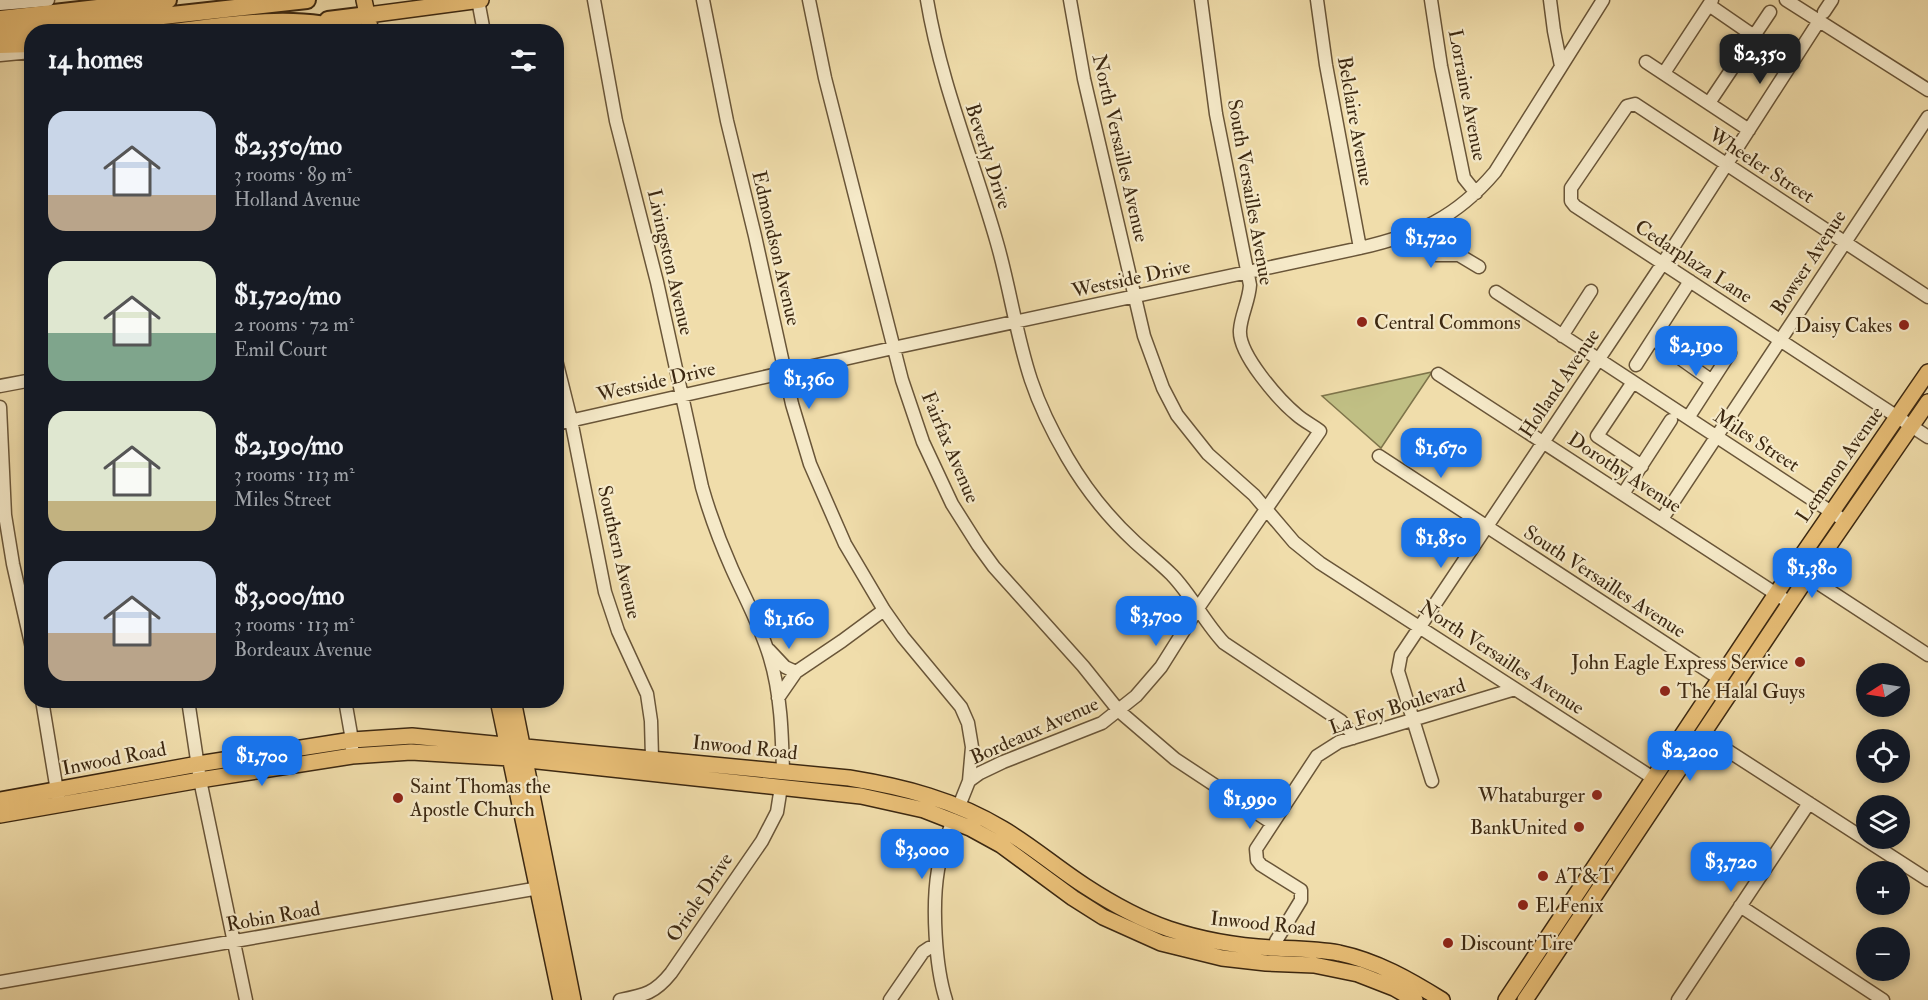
<!DOCTYPE html>
<meta charset="utf-8">
<style>
:root{--surface:#171b24;--page:#20242c;--text:#f1f3f6;--muted:#9ea1a6;--accent:#1a73e8}
body{margin:0;font-family:"IM FELL Double Pica",serif;background:var(--page);color:var(--text);height:100vh;display:flex;flex-direction:column;font-size:22px;white-space:nowrap}
*{box-sizing:border-box;margin:0}
p{font-size:20px;color:var(--muted)}
.icon{flex:none;width:33px;height:33px;fill:none;stroke:currentColor;stroke-width:2;stroke-linecap:round;stroke-linejoin:round}
.map{position:relative;flex:1;overflow:hidden}
.panel{position:absolute;left:24px;top:24px;width:540px;height:684px;display:flex;flex-direction:column;background:var(--surface);border-radius:24px;box-shadow:0 3px 9px #0003}
.panel>*{flex:none}
.needle{width:39px;rotate:258deg}
.controls{position:absolute;left:1856px;top:663px;display:grid;gap:12px}
.controls a{display:grid;place-items:center;width:54px;height:54px;border-radius:50%;background:var(--surface);box-shadow:0 3px 9px #0003;font-size:30px}
.price{position:absolute;translate:-50% -51px;padding:0 14px;border-radius:12px;background:var(--accent);color:#fff;font-size:20px;line-height:39px;filter:drop-shadow(0 2px 3px #0008)}
.price::after{content:'';position:absolute;left:50%;top:36px;width:18px;height:14px;margin-left:-9px;background:inherit;clip-path:polygon(0 0,100% 0,50% 100%)}
.price.on{background:#222;color:#fff}
ul{padding:0;list-style:none}
li{display:flex;align-items:center;gap:18px;height:150px;padding:0 24px}
li span{display:grid;place-items:center;flex:none;width:168px;height:120px;border-radius:18px;color:#555}
li>.icon{margin-inline-start:auto}
span .icon{width:72px;height:72px;fill:#fffc;stroke-width:1}
li b{font-size:26px}
h2{display:flex;justify-content:space-between;align-items:center;height:72px;padding:0 24px;font-size:26px}
.map>svg:first-child{display:block}
.green{fill:#c0bf84;stroke:#7e744a;stroke-width:1.5}
.lines{fill:none;stroke-linecap:round;stroke-linejoin:round}
.minor-casing{stroke:#695538;stroke-width:15}
.major-casing{stroke:#3c2811;stroke-width:18}
.highway-casing{stroke:#3c2811;stroke-width:20}
.minor{stroke:#f5e9c8;stroke-width:12}
.major{stroke:#e8be76;stroke-width:15}
.highway{stroke:#e8be76;stroke-width:16}
.poi-dot{fill:#8f2418;stroke:#f5e9c8;stroke-width:2}
.labels{text-anchor:middle;stroke-width:4.5;stroke-linejoin:round;paint-order:stroke}
.street-label{font-size:20px;fill:#3c2811;stroke:#f5e9c8}
.poi-label{font-size:20px;fill:#3c2811;stroke:#f5e9c8;text-anchor:start}
</style>
<div class="map">
<svg width="1928" height="1000" viewBox="0 0 1928 1000">
<rect width="100%" height="100%" fill="#f0ddab"/>
<filter id="stains"><feTurbulence type="fractalNoise" baseFrequency=".00333" numOctaves="4"/><feColorMatrix values="0 0 0 0 .2 0 0 0 0 .09 0 0 0 0 .02 0 0 0 .5 -.17"/></filter>
<radialGradient id="worn" r=".72"><stop offset=".6" stop-color="#630" stop-opacity="0"/><stop offset="1" stop-color="#630" stop-opacity=".3"/></radialGradient>
<path class="green" d="M1432,372L1381,448L1322,396Z"/>
<g class="lines">
<g class="minor-casing">
<path id="minor" d="M478,0L484,32
M594,0L616,121L657,282L702,487C710,515 720,542 732,569C745,598 761,627 770,658C781,694 782,734 783,772
M703,0L727,121L755,236L792,404L810,464L845,544L884,610L903,637L961,707L968,723L972,747L969,781
M809,0L825,78L902,380L923,442L952,504L978,545L994,567L1083,666L1119,711L1175,759L1272,823
M927,0C941,84 974,162 997,243C1010,288 1016,335 1031,380C1040,407 1053,433 1067,457C1085,488 1109,518 1135,542C1147,553 1160,563 1172,575C1192,596 1205,623 1224,643L1341,721L1350,731L1353,738
M1070,0L1084,79L1144,336L1163,388L1177,415L1208,454L1254,495L1294,542L1320,563L1653,778
M1317,0L1326,65L1360,248
M1431,0L1441,66L1464,178L1476,193
M1550,0L1554,31L1561,66
M1786,0L1928,90
M0,4L48,0
M1709,5L1754,36
M1824,12L1832,0
M0,55L31,52L32,55
M1646,62L1749,130
M1664,73L1712,0
M1709,103L1770,12
M1420,230L1425,245L1430,251L1436,255H1459L1479,267
M1496,292L1839,517
M1928,297L1635,104L1627,106L1571,188V201L1575,206L1928,437
M1562,336L1591,291
M1653,339L1712,381
M556,360L571,420L605,592L618,631L647,694L651,721L652,758
M1636,365L1690,281
M1438,374L1790,603
M1633,382L1597,436L1642,466
M0,386L32,380
M0,407L5,515L13,564L32,648
M1688,418L1730,353
M556,424L893,348L1360,248C1417,235 1456,218 1495,172L1603,0
M1379,456L1720,679
M1623,494L1671,420
M1662,519L1928,117
M1801,572L1928,655
M769,650L785,667L796,672
M778,698L796,672L842,641L884,610
M42,700L58,797
M188,700L200,780L246,1000
M345,700L352,740V749
M1702,734L1928,880
M1432,781L1398,671L1401,655L1663,263L1819,21
M959,806L969,781L980,773L1003,762L1102,723L1136,696L1161,667L1198,608L1320,431C1312,425 1304,421 1297,415C1279,400 1238,354 1240,330C1241,315 1249,301 1250,285L1216,114L1201,0
M1740,906L1883,1000
M1276,948V941L1301,900V890L1261,865L1257,860L1256,849L1317,756L1339,742L1515,689
M0,982L545,887
M620,1000C645,995 655,993 671,973L762,841L777,812L781,787
M890,1000L923,952L929,948L936,947
M946,1000C935,966 932,905 938,870C941,853 947,836 953,820
M1678,1000L1809,803"/>
</g>
<g class="major-casing">
<path id="major" d="M364,0L371,32
M368,15L481,0
M498,700L561,1000
M513,700L573,1000
M0,800L198,764L352,740L412,736L849,778C904,787 955,800 1003,829C1032,846 1057,868 1085,886C1111,903 1140,919 1169,929C1202,940 1237,946 1272,948C1294,949 1317,949 1339,953C1377,961 1410,980 1442,1000
M0,815L200,780L352,756L411,752L510,758L861,796L924,810L970,828L1001,845L1073,898L1103,917L1161,943L1222,958L1266,963L1314,965L1358,974L1394,988L1415,1000
M1506,1000L1794,567L1928,372
M1525,1000L1808,576L1928,402"/>
</g>
<g class="highway-casing">
<path id="highway" d="M0,19L168,0
M328,20L368,15
M172,32C230,25 299,13 354,32
M0,34L307,0
M0,45L32,44"/>
</g>
<use href="#minor" class="minor"/>
<use href="#major" class="major"/>
<use href="#highway" class="highway"/>
</g>
<g class="poi-dot">
<circle cx="1362" cy="322" r="6"/>
<circle cx="1904" cy="325" r="6"/>
<circle cx="1800" cy="662" r="6"/>
<circle cx="1665" cy="691" r="6"/>
<circle cx="1597" cy="795" r="6"/>
<circle cx="398" cy="798" r="6"/>
<circle cx="1579" cy="827" r="6"/>
<circle cx="1543" cy="876" r="6"/>
<circle cx="1523" cy="905" r="6"/>
<circle cx="1448" cy="943" r="6"/>
</g>
<g class="labels">
<g class="street-label">
<text transform="translate(1468 95) rotate(79)" y="7">Lorraine Avenue</text>
<text transform="translate(1356 121) rotate(80)" y="7">Belclaire Avenue</text>
<text transform="translate(1121 148) rotate(77)" y="7">North Versailles Avenue</text>
<text transform="translate(989 156) rotate(72)" y="7">Beverly Drive</text>
<text transform="translate(1762 165) rotate(33)" y="7">Wheeler Street</text>
<text transform="translate(1251 192) rotate(80)" y="7">South Versailles Avenue</text>
<text transform="translate(777 248) rotate(77)" y="7">Edmondson Avenue</text>
<text transform="translate(1694 261) rotate(33)" y="7">Cedarplaza Lane</text>
<text transform="translate(671 262) rotate(77)" y="7">Livingston Avenue</text>
<text transform="translate(1808 262) rotate(-57)" y="7">Bowser Avenue</text>
<text transform="translate(1131 278) rotate(-12)" y="7">Westside Drive</text>
<text transform="translate(656 381) rotate(-13)" y="7">Westside Drive</text>
<text transform="translate(1559 383) rotate(-56)" y="7">Holland Avenue</text>
<text transform="translate(1757 440) rotate(33)" y="7">Miles Street</text>
<text transform="translate(951 447) rotate(67)" y="7">Fairfax Avenue</text>
<text transform="translate(1839 464) rotate(-55)" y="7">Lemmon Avenue</text>
<text transform="translate(1625 472) rotate(33)" y="7">Dorothy Avenue</text>
<text transform="translate(620 552) rotate(77)" y="7">Southern Avenue</text>
<text transform="translate(1605 581) rotate(33)" y="7">South Versailles Avenue</text>
<text transform="translate(1502 657) rotate(33)" y="7">North Versailles Avenue</text>
<text transform="translate(1397 706) rotate(-18)" y="7">La Foy Boulevard</text>
<text transform="translate(1034 730) rotate(-24)" y="7">Bordeaux Avenue</text>
<text transform="translate(745 747) rotate(6)" y="7">Inwood Road</text>
<text transform="translate(114 758) rotate(-11)" y="7">Inwood Road</text>
<text transform="translate(699 897) rotate(-56)" y="7">Oriole Drive</text>
<text transform="translate(273 916) rotate(-10)" y="7">Robin Road</text>
<text transform="translate(1263 923) rotate(6)" y="7">Inwood Road</text>
</g>
<g class="poi-label">
<text x="1374" y="329">Central Commons</text>
<text x="1892" y="332" text-anchor="end">Daisy Cakes</text>
<text x="1788" y="669" text-anchor="end">John Eagle Express Service</text>
<text x="1677" y="698">The Halal Guys</text>
<text x="410" y="793">Saint Thomas the<tspan x="410" dy="23">Apostle Church</tspan></text>
<text x="1585" y="802" text-anchor="end">Whataburger</text>
<text x="1567" y="834" text-anchor="end">BankUnited</text>
<text x="1555" y="883">AT&amp;T</text>
<text x="1535" y="912">El Fenix</text>
<text x="1460" y="950">Discount Tire</text>
</g>
</g>
<rect width="100%" height="100%" filter="url(#stains)"/>
<rect width="100%" height="100%" fill="url(#worn)"/>
</svg>
<div class="controls">
<a><svg class="needle" viewBox="-14 -14 28 28"><path d="M0-13l5 13h-10z" fill="#e53935"/><path d="M0 13l5-13h-10z" fill="#9ea1a6"/></svg></a>
<a><svg class="icon" aria-label="locate" viewBox="0 0 24 24"><circle cx="12" cy="12" r="6"/><path d="M12 2v4M12 18v4M2 12h4M18 12h4"/></svg></a>
<a><svg class="icon" aria-label="layers" viewBox="0 0 24 24"><path d="M12 4l9 5-9 5-9-5zM3 14l9 5 9-5"/></svg></a>
<a>+</a>
<a>−</a>
</div>
<b class="price on" style="left:1760px;top:85px">$2,350</b>
<b class="price" style="left:1431px;top:269px">$1,720</b>
<b class="price" style="left:1696px;top:377px">$2,190</b>
<b class="price" style="left:809px;top:410px">$1,360</b>
<b class="price" style="left:1441px;top:479px">$1,670</b>
<b class="price" style="left:1441px;top:569px">$1,850</b>
<b class="price" style="left:1812px;top:599px">$1,380</b>
<b class="price" style="left:1156px;top:647px">$3,700</b>
<b class="price" style="left:789px;top:650px">$1,160</b>
<b class="price" style="left:1690px;top:782px">$2,200</b>
<b class="price" style="left:262px;top:787px">$1,700</b>
<b class="price" style="left:1250px;top:830px">$1,990</b>
<b class="price" style="left:922px;top:880px">$3,000</b>
<b class="price" style="left:1731px;top:893px">$3,720</b>
<section class="panel">
<h2>14 homes<svg class="icon" aria-label="filters" viewBox="0 0 24 24"><path d="M4 7h16M4 17h16"/><circle cx="9" cy="7" r="2"/><circle cx="15" cy="17" r="2"/></svg></h2>
<ul>
<li><span style="background:linear-gradient(#c9d6e8 70%,#b9a48a 0)"><svg class="icon" aria-label="home" viewBox="0 0 24 24"><path d="M3 11l9-7 9 7M6 9v11h12V9"/></svg></span><div><b>$2,350/mo</b><p>3 rooms · 89 m²</p><p>Holland Avenue</p></div></li>
<li><span style="background:linear-gradient(#dfe7d0 60%,#7fa58c 0)"><svg class="icon" aria-label="home" viewBox="0 0 24 24"><path d="M3 11l9-7 9 7M6 9v11h12V9"/></svg></span><div><b>$1,720/mo</b><p>2 rooms · 72 m²</p><p>Emil Court</p></div></li>
<li><span style="background:linear-gradient(#dfe7d0 75%,#c2b280 0)"><svg class="icon" aria-label="home" viewBox="0 0 24 24"><path d="M3 11l9-7 9 7M6 9v11h12V9"/></svg></span><div><b>$2,190/mo</b><p>3 rooms · 113 m²</p><p>Miles Street</p></div></li>
<li><span style="background:linear-gradient(#c9d6e8 60%,#b9a48a 0)"><svg class="icon" aria-label="home" viewBox="0 0 24 24"><path d="M3 11l9-7 9 7M6 9v11h12V9"/></svg></span><div><b>$3,000/mo</b><p>3 rooms · 113 m²</p><p>Bordeaux Avenue</p></div></li>
</ul>
</section>
</div>
